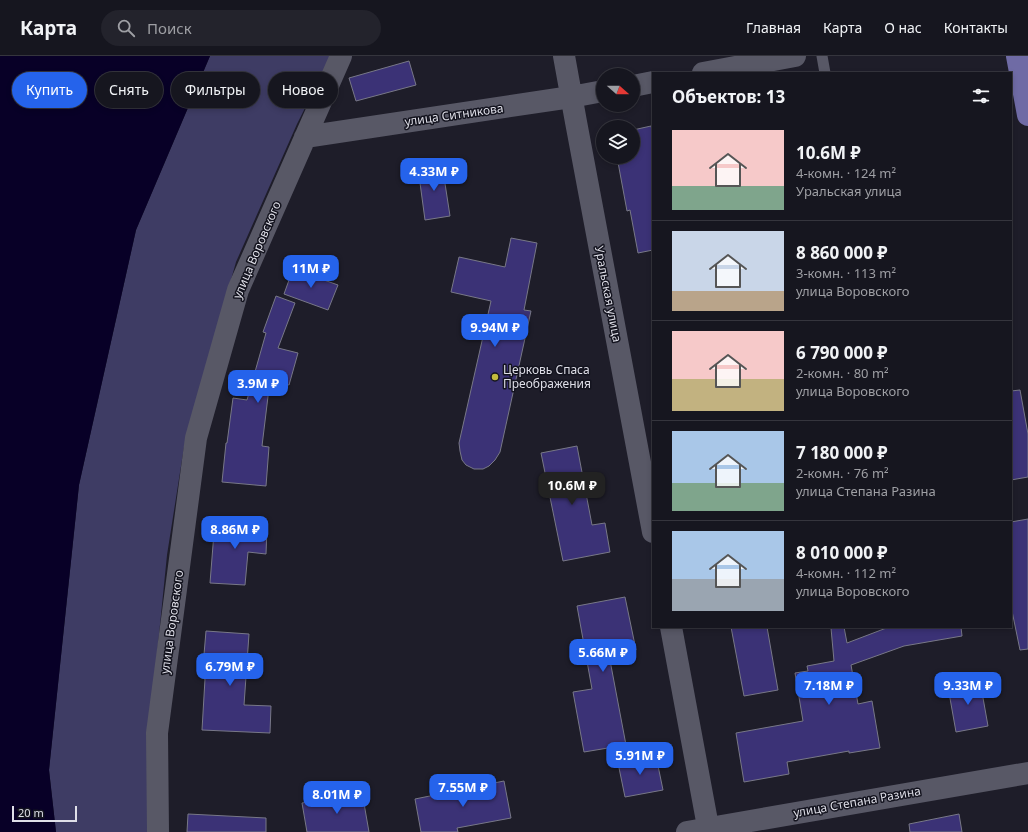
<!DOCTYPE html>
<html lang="ru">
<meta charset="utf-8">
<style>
:root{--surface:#16161f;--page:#23232c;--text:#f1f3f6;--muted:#9e9fa4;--line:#35353d;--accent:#2563eb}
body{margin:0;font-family:"Noto Sans",sans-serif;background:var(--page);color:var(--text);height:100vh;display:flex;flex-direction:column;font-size:15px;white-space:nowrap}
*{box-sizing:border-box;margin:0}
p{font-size:13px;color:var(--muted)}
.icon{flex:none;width:22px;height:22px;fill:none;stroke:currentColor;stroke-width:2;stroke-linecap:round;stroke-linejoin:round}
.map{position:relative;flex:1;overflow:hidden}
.drawer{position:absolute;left:652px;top:16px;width:360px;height:556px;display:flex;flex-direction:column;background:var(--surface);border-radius:0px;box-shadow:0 2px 6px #0003,0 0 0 1px var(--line)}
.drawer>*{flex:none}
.top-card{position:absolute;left:12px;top:16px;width:380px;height:36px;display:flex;gap:8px}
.needle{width:26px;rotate:111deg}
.tools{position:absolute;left:596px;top:12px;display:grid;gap:8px}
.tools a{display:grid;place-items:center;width:44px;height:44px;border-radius:50%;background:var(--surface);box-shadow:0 2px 6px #0003,0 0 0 1px var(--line);font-size:20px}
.scale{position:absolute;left:12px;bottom:10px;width:65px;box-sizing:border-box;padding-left:4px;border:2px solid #dfdfe8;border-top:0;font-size:11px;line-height:14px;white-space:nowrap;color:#dfdfe8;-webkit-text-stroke:3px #14141f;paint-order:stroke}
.price{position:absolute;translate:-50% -34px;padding:0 9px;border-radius:8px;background:var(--accent);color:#fff;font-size:13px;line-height:26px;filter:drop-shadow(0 1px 2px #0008)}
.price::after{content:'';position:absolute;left:50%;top:24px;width:12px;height:9px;margin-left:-6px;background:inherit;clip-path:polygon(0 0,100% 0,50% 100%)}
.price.active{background:#222;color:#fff}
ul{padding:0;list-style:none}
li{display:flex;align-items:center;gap:12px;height:100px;padding:0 20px}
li+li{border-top:1px solid var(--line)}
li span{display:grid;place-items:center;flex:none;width:112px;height:80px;border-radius:0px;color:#555}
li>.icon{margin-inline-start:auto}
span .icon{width:48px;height:48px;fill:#fffc;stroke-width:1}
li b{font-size:17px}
h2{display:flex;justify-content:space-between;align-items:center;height:48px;padding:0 20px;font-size:17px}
.pill{padding:0 14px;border-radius:18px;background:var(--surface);box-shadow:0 2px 6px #0003,0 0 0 1px var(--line);font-size:14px;line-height:36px}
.pill.active{background:var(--accent);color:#fff}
header{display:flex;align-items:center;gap:24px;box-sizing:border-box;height:56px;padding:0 20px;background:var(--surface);border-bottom:1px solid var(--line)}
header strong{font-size:19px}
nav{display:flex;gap:22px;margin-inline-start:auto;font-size:14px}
.search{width:280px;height:36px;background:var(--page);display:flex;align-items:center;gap:10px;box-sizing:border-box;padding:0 14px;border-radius:22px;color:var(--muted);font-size:15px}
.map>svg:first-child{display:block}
.green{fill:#3e3c64}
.water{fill:#080027}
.building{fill:#3b3276;stroke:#787887}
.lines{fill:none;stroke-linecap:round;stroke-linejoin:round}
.service{stroke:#585866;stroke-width:11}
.minor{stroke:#585866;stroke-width:22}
.primary{stroke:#6f6ba5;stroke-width:22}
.poi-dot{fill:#c4bc3d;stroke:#14141f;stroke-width:1.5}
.labels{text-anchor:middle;stroke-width:3;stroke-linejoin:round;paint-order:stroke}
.street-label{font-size:12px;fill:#dfdfe8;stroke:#14141f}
.poi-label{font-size:12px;fill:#dfdfe8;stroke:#14141f;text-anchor:start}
</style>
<header>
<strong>Карта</strong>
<div class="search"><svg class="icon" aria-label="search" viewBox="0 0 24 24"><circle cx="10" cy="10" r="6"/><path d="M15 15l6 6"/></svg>Поиск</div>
<nav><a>Главная</a><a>Карта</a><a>О нас</a><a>Контакты</a></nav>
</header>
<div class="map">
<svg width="1028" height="776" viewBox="0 0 1028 776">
<rect width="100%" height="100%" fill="#1e1d29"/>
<path class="green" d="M210,0H331L297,68L236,206L184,391L167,499L152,648L149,776H56L49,714L79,429L136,174Z"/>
<path class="water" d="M0,0H210L136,174L79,429L49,714L56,776H0Z"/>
<path class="building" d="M409,5L416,29L356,45L349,22Z
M651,70L653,79V194L638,197L630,154L627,155L617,101H633V74Z
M442,108L450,160L425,164L418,112Z
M511,182L537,187L524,254L531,255L500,396L495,404L489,410L483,413H474L466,409L462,404L460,395L459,387L491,245L451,236L459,201L505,211Z
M293,213L338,229L328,254L284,238Z
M276,240L295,247L278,292L298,297L289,329L270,324L262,390L269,391L266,430L222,426L226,387H227L233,342L247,344L266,277L263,276Z
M1020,334L1028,378V421L1011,424V335Z
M577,390L592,469L605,467L610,496L563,505L541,397Z
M1028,463V593L1020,594L1011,550V466Z
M215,464L251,466L250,471L267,472L266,498L248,496L245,529L210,527Z
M625,541L636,594L609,599L626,689L584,696L573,636L592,633L577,550Z
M731,571H767L778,634L744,640Z
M844,571L847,587L889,571H961L962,580L904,590L851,609L858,648L872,645L880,692L849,697V695L787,706L789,718L744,726L736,677L803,665L795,617L808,615L807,610L834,605L831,572Z
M206,575L249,578L244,649L271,650L270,677L202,674L205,623L202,622Z
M980,625L988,670L956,676L948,631Z
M656,700L663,734L625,741L618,707Z
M504,725L511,762L457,772L458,776H421L415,743Z
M362,736L369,776H307L302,747Z
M188,758L266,762V776H187Z
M959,758L962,776H910L909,768Z"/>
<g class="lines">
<path class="service" d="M822,0L825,17"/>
<path class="minor" d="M564,0L576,66L653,476
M703,17L795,0
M633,30L653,26
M305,81L571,41L603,35
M671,571L709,776
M158,776L157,677L196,382L238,234L341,0
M687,776L1028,717"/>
<path class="primary" d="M1017,0L1028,59"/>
</g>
<circle class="poi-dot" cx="495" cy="321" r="4"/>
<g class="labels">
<g class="street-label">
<text transform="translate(454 59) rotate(-8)" y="4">улица Ситникова</text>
<text transform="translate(257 194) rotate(-67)" y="4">улица Воровского</text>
<text transform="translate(608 238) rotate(79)" y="4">Уральская улица</text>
<text transform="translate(172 566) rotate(-82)" y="4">улица Воровского</text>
<text transform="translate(857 746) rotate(-10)" y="4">улица Степана Разина</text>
</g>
<g class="poi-label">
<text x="503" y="318">Церковь Спаса<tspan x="503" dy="14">Преображения</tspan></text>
</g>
</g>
</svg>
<div class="tools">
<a><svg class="needle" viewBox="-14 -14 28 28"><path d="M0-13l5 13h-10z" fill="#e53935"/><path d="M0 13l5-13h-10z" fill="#9e9fa4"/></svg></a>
<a><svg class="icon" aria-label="layers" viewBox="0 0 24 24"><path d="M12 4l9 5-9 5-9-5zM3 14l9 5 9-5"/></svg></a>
</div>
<div class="scale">20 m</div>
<b class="price" style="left:434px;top:136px">4.33M ₽</b>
<b class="price" style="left:311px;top:233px">11M ₽</b>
<b class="price" style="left:495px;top:292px">9.94M ₽</b>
<b class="price" style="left:258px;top:348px">3.9M ₽</b>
<b class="price active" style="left:572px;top:450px">10.6M ₽</b>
<b class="price" style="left:235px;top:494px">8.86M ₽</b>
<b class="price" style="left:603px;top:617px">5.66M ₽</b>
<b class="price" style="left:230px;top:631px">6.79M ₽</b>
<b class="price" style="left:829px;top:650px">7.18M ₽</b>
<b class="price" style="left:968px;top:650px">9.33M ₽</b>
<b class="price" style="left:640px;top:720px">5.91M ₽</b>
<b class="price" style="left:463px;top:752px">7.55M ₽</b>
<b class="price" style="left:337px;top:759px">8.01M ₽</b>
<div class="top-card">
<a class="pill active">Купить</a>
<a class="pill">Снять</a>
<a class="pill">Фильтры</a>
<a class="pill">Новое</a>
</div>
<section class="drawer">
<h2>Объектов: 13<svg class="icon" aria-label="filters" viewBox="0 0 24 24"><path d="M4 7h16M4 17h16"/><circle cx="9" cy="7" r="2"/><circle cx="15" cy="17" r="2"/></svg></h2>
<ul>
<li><span style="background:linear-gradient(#f6c9c9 70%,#7fa58c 0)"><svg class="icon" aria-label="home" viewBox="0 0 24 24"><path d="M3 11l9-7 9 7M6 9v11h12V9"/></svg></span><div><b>10.6M ₽</b><p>4-комн. · 124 m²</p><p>Уральская улица</p></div></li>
<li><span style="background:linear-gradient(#c9d6e8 75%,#b9a48a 0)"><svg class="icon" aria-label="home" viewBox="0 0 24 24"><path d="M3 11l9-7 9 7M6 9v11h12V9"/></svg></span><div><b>8 860 000 ₽</b><p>3-комн. · 113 m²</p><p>улица Воровского</p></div></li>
<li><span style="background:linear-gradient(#f6c9c9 60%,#c2b280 0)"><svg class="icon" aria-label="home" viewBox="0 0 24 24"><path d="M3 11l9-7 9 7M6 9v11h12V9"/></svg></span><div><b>6 790 000 ₽</b><p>2-комн. · 80 m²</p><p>улица Воровского</p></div></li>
<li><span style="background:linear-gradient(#a9c7e8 65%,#7fa58c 0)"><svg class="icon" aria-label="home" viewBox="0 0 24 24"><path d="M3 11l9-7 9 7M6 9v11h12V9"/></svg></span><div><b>7 180 000 ₽</b><p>2-комн. · 76 m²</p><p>улица Степана Разина</p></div></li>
<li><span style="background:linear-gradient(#a9c7e8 60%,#9aa5b1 0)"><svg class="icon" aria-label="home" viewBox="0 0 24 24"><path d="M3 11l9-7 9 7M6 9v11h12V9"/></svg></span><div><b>8 010 000 ₽</b><p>4-комн. · 112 m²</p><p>улица Воровского</p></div></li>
</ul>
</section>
</div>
